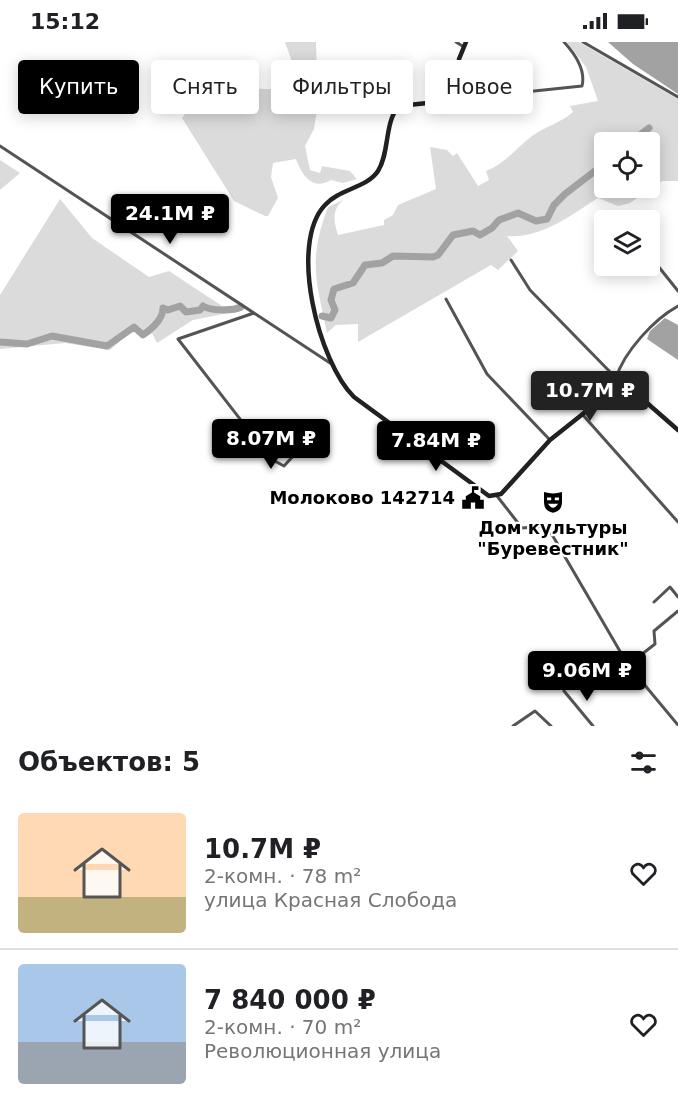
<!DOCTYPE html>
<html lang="ru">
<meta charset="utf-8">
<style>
:root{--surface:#fff;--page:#f6f6f6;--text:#202124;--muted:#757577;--line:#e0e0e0;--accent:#000}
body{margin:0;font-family:"DejaVu Sans",sans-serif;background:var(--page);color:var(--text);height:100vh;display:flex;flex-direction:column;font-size:22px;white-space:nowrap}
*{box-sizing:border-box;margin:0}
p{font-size:20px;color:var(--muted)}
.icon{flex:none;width:33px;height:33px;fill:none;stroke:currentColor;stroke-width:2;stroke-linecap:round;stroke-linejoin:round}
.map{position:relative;height:684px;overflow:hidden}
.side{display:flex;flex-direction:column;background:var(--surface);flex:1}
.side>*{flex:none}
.banner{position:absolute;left:18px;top:18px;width:642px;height:54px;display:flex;gap:12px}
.fabs{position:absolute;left:594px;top:90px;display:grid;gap:12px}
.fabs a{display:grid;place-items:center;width:66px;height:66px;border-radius:6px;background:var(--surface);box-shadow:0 3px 15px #0003;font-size:30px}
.price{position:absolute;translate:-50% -51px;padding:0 14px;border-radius:6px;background:var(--accent);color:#fff;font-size:20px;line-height:39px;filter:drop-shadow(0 2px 3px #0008)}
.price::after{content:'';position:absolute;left:50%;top:36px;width:18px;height:14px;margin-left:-9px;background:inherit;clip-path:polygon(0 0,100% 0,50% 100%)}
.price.current{background:#222;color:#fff}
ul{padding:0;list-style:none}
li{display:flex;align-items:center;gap:18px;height:150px;padding:0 18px}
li+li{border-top:2px solid var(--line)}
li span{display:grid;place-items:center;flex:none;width:168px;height:120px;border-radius:6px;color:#555}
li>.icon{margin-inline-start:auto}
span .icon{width:72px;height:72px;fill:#fffc;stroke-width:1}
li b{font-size:26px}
h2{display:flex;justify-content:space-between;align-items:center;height:72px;padding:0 18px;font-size:26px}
.chip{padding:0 21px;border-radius:6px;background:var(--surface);box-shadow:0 3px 15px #0003;font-size:21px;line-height:54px}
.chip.current{background:var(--accent);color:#fff}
.status{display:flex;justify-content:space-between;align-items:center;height:42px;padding:0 30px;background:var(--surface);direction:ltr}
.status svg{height:16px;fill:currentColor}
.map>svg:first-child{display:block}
.green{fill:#dbdbdb;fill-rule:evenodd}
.water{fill:#a2a2a2}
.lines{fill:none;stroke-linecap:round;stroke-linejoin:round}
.river{stroke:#a2a2a2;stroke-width:7}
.minor{stroke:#545454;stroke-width:3}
.secondary{stroke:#212121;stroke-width:4.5}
.labels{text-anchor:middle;stroke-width:4.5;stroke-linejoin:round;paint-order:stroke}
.poi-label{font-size:18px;font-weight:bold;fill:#000;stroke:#fff;text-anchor:end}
</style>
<div class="status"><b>15:12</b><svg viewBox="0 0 49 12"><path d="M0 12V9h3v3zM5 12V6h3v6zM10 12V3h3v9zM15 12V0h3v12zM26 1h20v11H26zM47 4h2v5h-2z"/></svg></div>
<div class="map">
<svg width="678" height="684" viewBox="0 0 678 684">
<rect width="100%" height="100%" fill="#fff"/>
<path class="green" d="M285,0H316L317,33L308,44L311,57L317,67L314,87L305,104L310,128L320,131L322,124L350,129L357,137L343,141L331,138C312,149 302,133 296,117L273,121L271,135L278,156L268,174H265L234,159L182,76C187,70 191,61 197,57C216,43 268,47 291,48V17Z
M567,0H579L678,57V139H662L630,161L618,164L598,156C571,173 541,197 507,194L518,209L498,228L491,223L358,300V282L336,283L327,291C316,238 308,218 328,165L345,157C332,165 333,179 338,193L384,183V178L393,173L398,163L436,147L430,105L447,108L453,114L457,111L478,144L489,138L486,129C505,122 516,106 532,94C545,85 562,80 573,70L570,64L598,59L586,25ZM604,100H650V146H604Z
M0,118L20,131L0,148Z
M60,157L92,196L149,235L169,229L222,264L243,268L193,278L157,301L152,291L142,296L134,287L110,308L65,301L0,307V253Z
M482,379L493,388L473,411L462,402Z"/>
<path class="water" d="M608,0H678V52L633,22Z
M665,276L678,283V318L647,297L650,289Z"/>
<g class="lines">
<path class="river" d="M631,100L649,86
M322,274L331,276L335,268L331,258L334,247L353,241L365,223L382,221L393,214L433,215L438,213L453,193L473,189L480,193L492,186L499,178L518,171L536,179L547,177L554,163L565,152L604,122
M0,300L27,302L52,294L107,304L134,285L143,293C153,286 163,277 163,266L168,268L180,264L186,270L200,268L203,264C210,269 233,269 241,265"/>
<path class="minor" d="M456,0L464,5
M583,0L678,55
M458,57L582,44C586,28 575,12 564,0
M322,69L398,64
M0,104L330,321
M616,173L621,178
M650,214L678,249
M511,218L530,248L616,336L618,344
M446,257L487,332L550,398
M254,271L178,297L271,417L284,424L296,411
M616,336C624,310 654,277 678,264
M582,372L678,480
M497,454L522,486L547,484L628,623L678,683
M654,560L670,545L678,555
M628,623L655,602L654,589L678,569
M564,649L593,684
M513,684L535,669L551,684"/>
<path class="secondary" d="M466,0L459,17V55L456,58L399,64C384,80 390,110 378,129C367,146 339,147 325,163C288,202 319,321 354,355L489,454L501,452L550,398L618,344L631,347L678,388"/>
</g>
<defs>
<g id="civic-bare" transform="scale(1.8)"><path d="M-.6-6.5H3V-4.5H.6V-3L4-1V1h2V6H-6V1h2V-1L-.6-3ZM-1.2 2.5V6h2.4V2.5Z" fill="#000" stroke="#fff" stroke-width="2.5" paint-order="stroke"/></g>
<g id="theatre-bare" transform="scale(1.8)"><path d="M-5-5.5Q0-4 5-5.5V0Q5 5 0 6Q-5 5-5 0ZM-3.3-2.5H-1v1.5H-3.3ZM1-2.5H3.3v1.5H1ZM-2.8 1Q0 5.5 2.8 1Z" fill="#000" stroke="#fff" stroke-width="2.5" paint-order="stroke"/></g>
</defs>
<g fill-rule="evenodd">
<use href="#civic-bare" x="473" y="456"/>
<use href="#theatre-bare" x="553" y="460"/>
</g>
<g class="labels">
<g class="poi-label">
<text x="455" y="462">Молоково 142714</text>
<text x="553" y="492" text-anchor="middle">Дом культуры<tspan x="553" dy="21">"Буревестник"</tspan></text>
</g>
</g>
</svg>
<div class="fabs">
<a><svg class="icon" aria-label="locate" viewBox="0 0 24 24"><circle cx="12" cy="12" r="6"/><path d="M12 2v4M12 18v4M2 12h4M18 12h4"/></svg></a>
<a><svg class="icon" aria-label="layers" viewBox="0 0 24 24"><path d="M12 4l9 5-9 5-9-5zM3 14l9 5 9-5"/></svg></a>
</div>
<b class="price" style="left:170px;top:203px">24.1M ₽</b>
<b class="price current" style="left:590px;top:380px">10.7M ₽</b>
<b class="price" style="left:271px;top:428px">8.07M ₽</b>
<b class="price" style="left:436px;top:430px">7.84M ₽</b>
<b class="price" style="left:587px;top:660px">9.06M ₽</b>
<div class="banner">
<a class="chip current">Купить</a>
<a class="chip">Снять</a>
<a class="chip">Фильтры</a>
<a class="chip">Новое</a>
</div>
</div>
<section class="side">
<h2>Объектов: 5<svg class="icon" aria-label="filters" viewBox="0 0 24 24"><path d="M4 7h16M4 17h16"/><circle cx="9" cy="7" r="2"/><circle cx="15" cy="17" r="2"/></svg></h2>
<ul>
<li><span style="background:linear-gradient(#ffd9b3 70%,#c2b280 0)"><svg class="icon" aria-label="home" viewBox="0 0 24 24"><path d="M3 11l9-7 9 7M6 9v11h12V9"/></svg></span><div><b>10.7M ₽</b><p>2-комн. · 78 m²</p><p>улица Красная Слобода</p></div><svg class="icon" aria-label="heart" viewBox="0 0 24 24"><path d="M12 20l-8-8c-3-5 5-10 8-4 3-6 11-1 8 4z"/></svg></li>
<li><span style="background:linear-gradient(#a9c7e8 65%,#9aa5b1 0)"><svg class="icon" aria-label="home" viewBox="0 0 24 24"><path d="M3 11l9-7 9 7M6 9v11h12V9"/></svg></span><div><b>7 840 000 ₽</b><p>2-комн. · 70 m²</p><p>Революционная улица</p></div><svg class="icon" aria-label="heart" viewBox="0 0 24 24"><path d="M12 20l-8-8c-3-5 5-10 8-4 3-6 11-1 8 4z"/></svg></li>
</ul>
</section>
